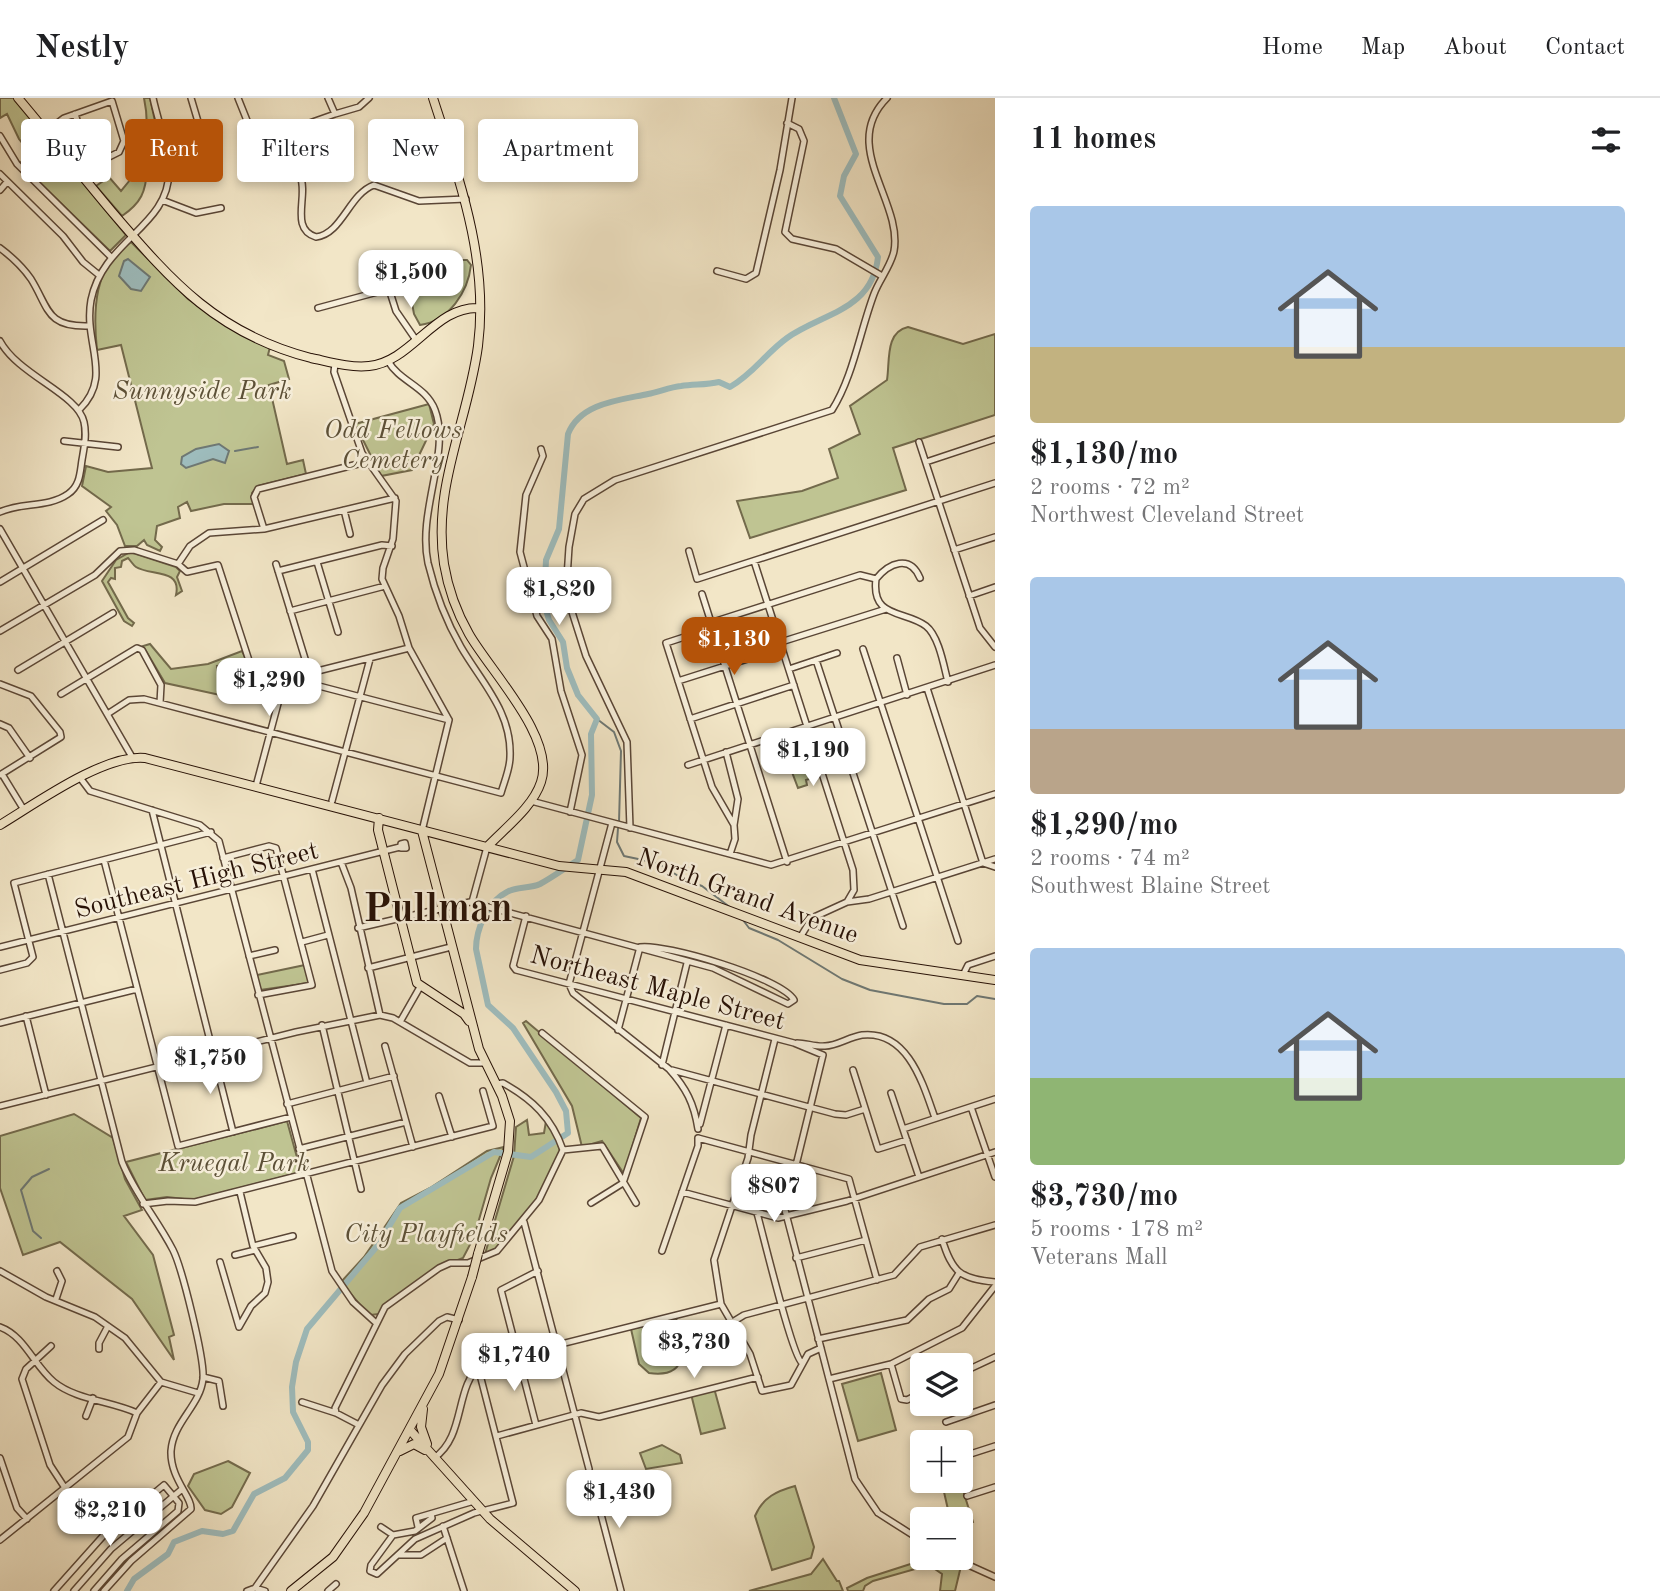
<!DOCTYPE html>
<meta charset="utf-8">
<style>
:root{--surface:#fff;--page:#f2f2f2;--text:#202124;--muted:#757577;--line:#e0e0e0;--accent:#b45309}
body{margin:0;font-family:"Old Standard TT",serif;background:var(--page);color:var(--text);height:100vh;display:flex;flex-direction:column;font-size:26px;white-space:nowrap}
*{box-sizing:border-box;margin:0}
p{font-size:23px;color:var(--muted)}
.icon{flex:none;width:38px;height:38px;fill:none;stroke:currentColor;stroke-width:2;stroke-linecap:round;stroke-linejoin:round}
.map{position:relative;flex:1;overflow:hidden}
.panel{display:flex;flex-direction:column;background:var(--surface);width:665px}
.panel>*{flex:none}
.banner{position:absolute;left:21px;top:21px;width:665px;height:63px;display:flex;gap:14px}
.tools{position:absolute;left:910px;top:1255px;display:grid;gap:14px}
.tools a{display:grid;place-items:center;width:63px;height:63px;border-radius:7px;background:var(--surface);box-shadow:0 4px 10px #0003;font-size:35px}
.price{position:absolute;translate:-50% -60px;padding:0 16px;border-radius:14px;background:#fff;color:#222;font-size:23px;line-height:46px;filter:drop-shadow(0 2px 4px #0008)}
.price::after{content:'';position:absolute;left:50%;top:42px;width:21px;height:16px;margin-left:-10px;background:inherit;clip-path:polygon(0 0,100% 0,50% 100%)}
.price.on{background:var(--accent);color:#fff}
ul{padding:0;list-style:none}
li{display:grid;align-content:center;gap:14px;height:371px;padding:0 35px}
li span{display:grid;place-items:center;height:217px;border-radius:7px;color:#555}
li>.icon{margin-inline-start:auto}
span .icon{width:126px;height:126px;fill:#fffc;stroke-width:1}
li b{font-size:30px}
h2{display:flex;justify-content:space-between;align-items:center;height:84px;padding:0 35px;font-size:30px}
.chip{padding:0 24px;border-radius:7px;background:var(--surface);box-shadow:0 4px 10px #0003;font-size:24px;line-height:63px}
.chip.on{background:var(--accent);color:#fff}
header{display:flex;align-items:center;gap:42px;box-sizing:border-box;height:98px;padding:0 35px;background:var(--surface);border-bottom:2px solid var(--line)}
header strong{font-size:33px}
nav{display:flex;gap:38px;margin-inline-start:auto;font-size:24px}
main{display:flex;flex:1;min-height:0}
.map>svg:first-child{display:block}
.green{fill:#bfc492;stroke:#736a4c;stroke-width:2}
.water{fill:#9ebdbe;stroke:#6e7874;stroke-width:2}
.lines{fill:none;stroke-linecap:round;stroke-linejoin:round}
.stream{stroke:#6e7874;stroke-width:2}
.river{stroke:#9ebdbe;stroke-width:6}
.minor-casing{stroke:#5a4636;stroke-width:8}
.major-casing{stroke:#271106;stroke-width:10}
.minor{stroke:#f7efdb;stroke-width:5}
.major{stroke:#f2e6c7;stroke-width:8}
.major-bridge-casing{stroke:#271106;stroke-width:10;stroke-linecap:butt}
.major-bridge{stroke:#f2e6c7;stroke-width:8}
.labels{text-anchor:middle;stroke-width:5;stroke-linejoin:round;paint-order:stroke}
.park-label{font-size:26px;font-style:italic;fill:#5c5037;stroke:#f7efdb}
.street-label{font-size:26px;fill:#271106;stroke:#f7efdb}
.town-label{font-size:40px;font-weight:bold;fill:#271106;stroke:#f7efdb}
</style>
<header>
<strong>Nestly</strong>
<nav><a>Home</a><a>Map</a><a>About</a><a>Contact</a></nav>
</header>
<main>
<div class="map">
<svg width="995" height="1493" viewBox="0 0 995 1493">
<rect width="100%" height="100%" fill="#f2e6c7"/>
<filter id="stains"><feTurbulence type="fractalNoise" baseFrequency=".00286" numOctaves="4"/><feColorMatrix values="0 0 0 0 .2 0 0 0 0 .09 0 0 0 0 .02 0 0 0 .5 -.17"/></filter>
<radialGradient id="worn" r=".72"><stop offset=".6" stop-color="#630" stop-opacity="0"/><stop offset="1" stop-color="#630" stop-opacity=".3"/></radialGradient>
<path class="green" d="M0,0H15L126,137L110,153L32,77L33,72L21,64L31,56L19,41L7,16L0,20Z
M144,0H150L165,70L147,71C146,94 141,105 122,118L96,88L109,79L121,93C145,67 151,33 144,0Z
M131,144L188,201L226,227L270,249L268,257L284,263L289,281L269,287L287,366L303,362L306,376L258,388L252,395L254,406H224L191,413L187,404L178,409L180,420L157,428L155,442L162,449L160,453L147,447L144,442L137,448H125L117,427L106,413L111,409L82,388L86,368L108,374L152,370L121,247L97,252C93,215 93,165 131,144Z
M410,156L418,164L422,182L442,178L459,162H467L471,167C468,194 449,223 420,227L414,216L403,157Z
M908,229L963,246L995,236V317L893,350L906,392L750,440L737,403L802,393L838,380L829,351L860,336L850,308L887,282C890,263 885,234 908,229Z
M429,306L434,326L412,372L381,378L355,326Z
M130,454L176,469L180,473L177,479L182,493L176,497C182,470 150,478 136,469C133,467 131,463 128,460L122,463L121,469L115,470V481L111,480L108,484L128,520L134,525L132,528L124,523L102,483L116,462Z
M150,546L171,571L208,566L242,553L246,561L234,567L217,568L220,597L165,585L143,548Z
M813,658L819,678L806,682L807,687L798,690L789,666Z
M305,867L309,885L260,892L257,877Z
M526,923L641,1020L624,1076L602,1043L582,1049L572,1008L523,925Z
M74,1016L113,1040L125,1081L142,1112L124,1118L153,1157L174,1237L169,1239L174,1262L132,1201L60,1144L23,1157L0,1090V1038Z
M527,1022L529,1037L544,1035L546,1023L555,1036L560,1053C547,1084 518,1146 485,1156L514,1058L516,1029Z
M287,1023L301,1074L193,1102L167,1099L145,1102L126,1064Z
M504,1049L491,1080L474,1139L463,1160L450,1165L379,1216L370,1217L365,1213L341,1184L364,1159L401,1105L430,1090L487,1053Z
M676,1220C683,1246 692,1281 649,1275L639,1266L631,1231Z
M881,1275L896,1332L858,1343L842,1286Z
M714,1290L725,1330L701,1336L691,1296Z
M662,1347L680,1357L682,1365L646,1371L640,1355Z
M228,1363L250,1375L232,1409L221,1416L205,1412L188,1388L194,1376Z
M940,1383H960L973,1424L961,1431V1421H951C946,1409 945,1391 940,1383Z
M795,1388L814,1449L811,1460L772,1472L755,1418C763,1399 777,1393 795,1388Z
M923,1460H946L961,1468L955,1493H940L942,1476L929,1467L873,1483L865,1488L863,1493H848L847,1490L867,1480L923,1462Z
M823,1461L837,1483H839L843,1493H749L811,1476Z"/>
<path class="water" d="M128,161L150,179L141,193L131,191L119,178L124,163Z
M219,346L229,353L225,365L213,361L186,370L181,366L182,359L196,351Z"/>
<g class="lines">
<path class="stream" d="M235,353L258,349
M597,621L614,634L621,653L619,724
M618,730L617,744L624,758L657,765L685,782L702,788L731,810
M743,822L749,830L778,842L842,881L870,892L944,906H967L977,898L995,901
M41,1140L33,1133L21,1092L32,1079L49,1071"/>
<path class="river" d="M127,1493L134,1481L168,1456L174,1444L202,1433L223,1436L233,1433L254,1396L285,1380L308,1352V1344L293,1314L292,1289L296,1264L307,1231L378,1147L400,1110L494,1054L531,1059L568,1035L566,1013L556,994L513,930L488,907L476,851C476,831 488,803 507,794C517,788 530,791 540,786C553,779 565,770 578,762L592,697L591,636L597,621L578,597L567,570L563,544L549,522L544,505L546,462L559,431L568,336C580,305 620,302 648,296C659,294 670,289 681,288C694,286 706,287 719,284L730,289C754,275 765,256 787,240C822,215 872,213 878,159L840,98L844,78L856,56L834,0"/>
<g class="minor-casing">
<path id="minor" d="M238,0L252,35L270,39L335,16L328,0
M335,16L359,9L369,0
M787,25L799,31L804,43L785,134L792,141L836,151L882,178
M46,34L64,20L112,3L124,43L119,54L109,59C91,55 80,33 75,16
M0,38L17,66L110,158
M169,72L204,70L210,64L191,0
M267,74L285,69L300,78C309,97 289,131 316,139C342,136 349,96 374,87L419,103L466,101
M0,76L63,138L83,164L99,177
M0,92L7,84
M162,102L196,115L221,110
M0,150C12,159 22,168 31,181C49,210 46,229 88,228
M717,173L746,181L756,175L780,72L792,0
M389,191L396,213L416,242
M318,210L396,189
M0,243C18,277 78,296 84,324C87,337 84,350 82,362C80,375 80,388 68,396C48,410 21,404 0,414
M335,266L334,274L362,355L396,403L393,441L383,470L382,481L399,518L409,550L449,622L422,733
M79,312C114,278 83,246 91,202C103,142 169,129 169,73C168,49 158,23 153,0
M64,343L118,349
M919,344L980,530L995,549
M541,351L543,358L526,397L520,454L537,518L552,541L561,593L582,657L570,714
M926,364L995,341
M344,412L350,436
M0,431L132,659
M264,431L254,399L258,391L366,364
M954,452L995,439
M689,453L697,481L995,385
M754,463L853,772L854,792L847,804
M317,464L338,534
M178,466L190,448L209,435L264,431L395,400
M276,466L310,577
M278,473L382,447L392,448
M920,480C910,456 889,465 876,481C871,521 905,512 926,528C939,538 944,569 948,584
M0,484L103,422
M702,496L787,764
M969,498L995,489
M290,513L385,488
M710,525L860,477L876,481
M712,530L666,545L712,689L734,727L735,741L730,756
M0,533L95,477L120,453L134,452L178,466L187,474L218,467L254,578L262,587L409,550
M781,544L886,511
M863,551L958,843
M897,560L907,597
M816,562L903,828
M789,571L837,555
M18,572L113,515
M296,582L449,622
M678,583L782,550
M0,586L31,598L60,634L61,639L0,677
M927,590L983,765L995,769
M61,596L137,550L142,552L161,587L160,605
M109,615L129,602L144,601L501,695C504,684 510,671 510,659C512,614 482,585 461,549C446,523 435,494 428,465C417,413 451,354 435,312C426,288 400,284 388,263
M690,621L794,587
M0,626L9,630L30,660
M726,654L738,701L734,727
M688,667L995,567
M2,676L24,712
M81,681L90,693L200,727L219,743L332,1173L353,1204L375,1224
M256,688L284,583
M332,703L370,561
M531,703L771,767L995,696
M152,712L233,1034
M612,725L569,886L573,895L669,971C686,990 694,1005 698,1031
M630,730L627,644L586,558L566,495L569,449L575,416L584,401L615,382L832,312C853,279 860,233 874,196C879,182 891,168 894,153C903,103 839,48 887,0
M401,746L405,745L406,750H401Z
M223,760L269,748L276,750L312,887L258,897
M104,762L178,1048L291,1019
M341,764L351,790L380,917
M312,771L367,985
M48,776L122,1064C135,1096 157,1121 173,1152C182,1170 205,1262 203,1281C200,1308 173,1324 171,1353C170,1380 192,1399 191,1411L131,1463L104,1493
M472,804L487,749
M526,818L513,868L516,872L794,945L823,957L785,1112L855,1381L878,1415L922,1443
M358,830L470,804L713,870L788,906L794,902C782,880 664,845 640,849
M801,838L812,820L847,804L869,801L995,761
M302,844L328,837
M0,849L400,749
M249,858L275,852
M368,870L451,849
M0,872L27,865L33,859L14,785L211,734
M963,877L968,867L995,858
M26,918L46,997
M400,924L420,889
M0,925L137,891
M322,927L361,1091
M618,932L640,849
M542,935L645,1019L623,1085L591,1105
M775,941L751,1037L748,1060L714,1162L721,1206L750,1256L762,1293L791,1287L808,1256L821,1250
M797,945C806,945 816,949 825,948C837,948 849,939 862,937C908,932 923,986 935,1020
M385,948L413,1049
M662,967L687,865
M672,972L835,1016L846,1017L865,1011
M853,972L878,1051L907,1042
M496,986L503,985C532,1001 552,1020 563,1052
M891,995L919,1079
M439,998L452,1039
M287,1006L394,978
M0,1008L296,934L380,917L393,920L470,965H485
M971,1009L995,1079
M700,1026L726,927
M903,1031L995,1001
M698,1040L849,1081L877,1182
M299,1051L406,1024
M563,1052L602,1048L636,1105
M682,1094L778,1120L847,1103L995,1054
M143,1106L168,1103L195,1104L493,1028L483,993
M757,1115C763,1136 792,1258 802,1265
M524,1124L589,1371
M942,1141C952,1174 960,1181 995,1184
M253,1148L293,1138
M662,1153L698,1048V1040
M235,1157L255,1152
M796,1160L866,1142
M220,1164L239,1229L251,1208L265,1195L268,1184L266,1170L253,1148L240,1094
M0,1173L46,1199L95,1219L125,1240L161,1284L198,1295
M56,1201L62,1183L57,1173
M731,1225L744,1217L894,1177L920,1149L995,1127
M0,1229C25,1238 34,1268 54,1284C76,1302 111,1303 137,1315
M818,1241L907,1222L929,1201L949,1191L959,1175
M51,1248L26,1271L22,1281L50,1367L65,1390
M99,1251V1245L108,1228
M891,1266L901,1301L907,1302L922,1294
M961,1275L995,1259
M203,1279L219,1283L223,1308
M829,1281L891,1266L962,1230L995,1188
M302,1304L336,1315L359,1327
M336,1315L335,1310L385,1209L439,1170L450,1165H468L497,1153L539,1102L563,1052
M86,1318L93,1300
M946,1324L995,1307
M536,1327L501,1192L538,1173
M497,1338L581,1315L599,1319L758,1279
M961,1359L995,1348
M0,1360L17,1410L27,1421
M434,1360C466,1338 454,1290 481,1266L721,1206
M591,1378L621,1493
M967,1398L995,1389
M443,1428L464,1493
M381,1429L393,1437L371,1467L370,1473L377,1476L415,1441L474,1415L513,1405L478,1269
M418,1429L416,1420L474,1403
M393,1437L415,1433L432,1420L431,1416
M0,1442L128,1339L137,1315L161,1284
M398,1457H421L447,1440
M953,1460L995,1479
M255,1490L313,1408L382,1287L405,1256L439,1223L447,1219L459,1222
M54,1493L104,1437L164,1387L179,1405L178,1413L122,1461L94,1493
M74,1493L111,1451L181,1392
M247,1493L255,1490L265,1493
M328,1493L336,1486"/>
</g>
<g class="major-casing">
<path id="major" d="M18,0C50,38 81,77 113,115C173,185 218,236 311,260C330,264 350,270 369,268C412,264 435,207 480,210
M433,0C459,81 489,161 478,248C468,323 432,389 444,466C448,490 457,515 469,536C490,573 556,640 541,684C533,709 505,730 487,749
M379,720L378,732L417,885L464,916L469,923
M0,727C35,706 104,656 145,660L559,768L626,774L860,862L995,882
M422,733L479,951L502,998L510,1023L508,1054L478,1156
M423,1311L421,1329L427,1346
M410,1332L490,1421L575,1493
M400,1353L414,1346L425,1352
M291,1493L333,1459L364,1415L439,1276L472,1179"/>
</g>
<use href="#minor" class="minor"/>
<use href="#major" class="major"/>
<g class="major-bridge-casing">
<path id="major-bridge" d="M472,1179L478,1156"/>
</g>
<use href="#major-bridge" class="major-bridge"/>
</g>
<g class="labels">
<g class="park-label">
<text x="202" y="301">Sunnyside Park</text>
<text x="393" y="340">Odd Fellows<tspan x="393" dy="30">Cemetery</tspan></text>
<text x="234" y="1073">Kruegal Park</text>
<text x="426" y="1144">City Playfields</text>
</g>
<g class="street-label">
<text transform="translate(196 781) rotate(-14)" y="9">Southeast High Street</text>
<text transform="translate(748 797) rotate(20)" y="9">North Grand Avenue</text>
<text transform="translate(658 889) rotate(15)" y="9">Northeast Maple Street</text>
</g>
<g class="town-label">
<text x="438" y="823">Pullman</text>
</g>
</g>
<rect width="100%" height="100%" filter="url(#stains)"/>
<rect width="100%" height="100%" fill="url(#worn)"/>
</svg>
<div class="tools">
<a><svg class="icon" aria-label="layers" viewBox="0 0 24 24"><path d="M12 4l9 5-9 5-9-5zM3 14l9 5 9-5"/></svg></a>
<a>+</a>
<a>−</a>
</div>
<b class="price" style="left:411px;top:212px">$1,500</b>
<b class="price" style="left:559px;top:529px">$1,820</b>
<b class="price on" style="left:734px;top:579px">$1,130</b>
<b class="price" style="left:269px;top:620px">$1,290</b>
<b class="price" style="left:813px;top:690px">$1,190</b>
<b class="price" style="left:210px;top:998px">$1,750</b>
<b class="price" style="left:774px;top:1126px">$807</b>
<b class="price" style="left:694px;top:1282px">$3,730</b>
<b class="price" style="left:514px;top:1295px">$1,740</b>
<b class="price" style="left:619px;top:1432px">$1,430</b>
<b class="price" style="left:110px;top:1450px">$2,210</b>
<div class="banner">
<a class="chip">Buy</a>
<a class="chip on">Rent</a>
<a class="chip">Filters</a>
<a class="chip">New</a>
<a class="chip">Apartment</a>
</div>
</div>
<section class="panel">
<h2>11 homes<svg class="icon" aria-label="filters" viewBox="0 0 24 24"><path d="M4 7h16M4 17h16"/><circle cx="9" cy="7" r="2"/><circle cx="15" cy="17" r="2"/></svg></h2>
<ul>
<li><span style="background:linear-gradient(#a9c7e8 65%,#c2b280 0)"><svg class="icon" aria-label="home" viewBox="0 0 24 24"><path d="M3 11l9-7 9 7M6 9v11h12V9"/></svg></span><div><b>$1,130/mo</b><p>2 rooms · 72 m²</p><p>Northwest Cleveland Street</p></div></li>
<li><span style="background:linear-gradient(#a9c7e8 70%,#b9a48a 0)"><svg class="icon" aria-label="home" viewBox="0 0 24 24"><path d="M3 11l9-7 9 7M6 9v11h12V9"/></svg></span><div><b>$1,290/mo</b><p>2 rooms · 74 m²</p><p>Southwest Blaine Street</p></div></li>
<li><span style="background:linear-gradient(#a9c7e8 60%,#8fb573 0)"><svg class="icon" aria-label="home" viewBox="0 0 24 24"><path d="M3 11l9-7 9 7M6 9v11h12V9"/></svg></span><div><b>$3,730/mo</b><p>5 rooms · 178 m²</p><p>Veterans Mall</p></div></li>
</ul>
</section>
</main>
